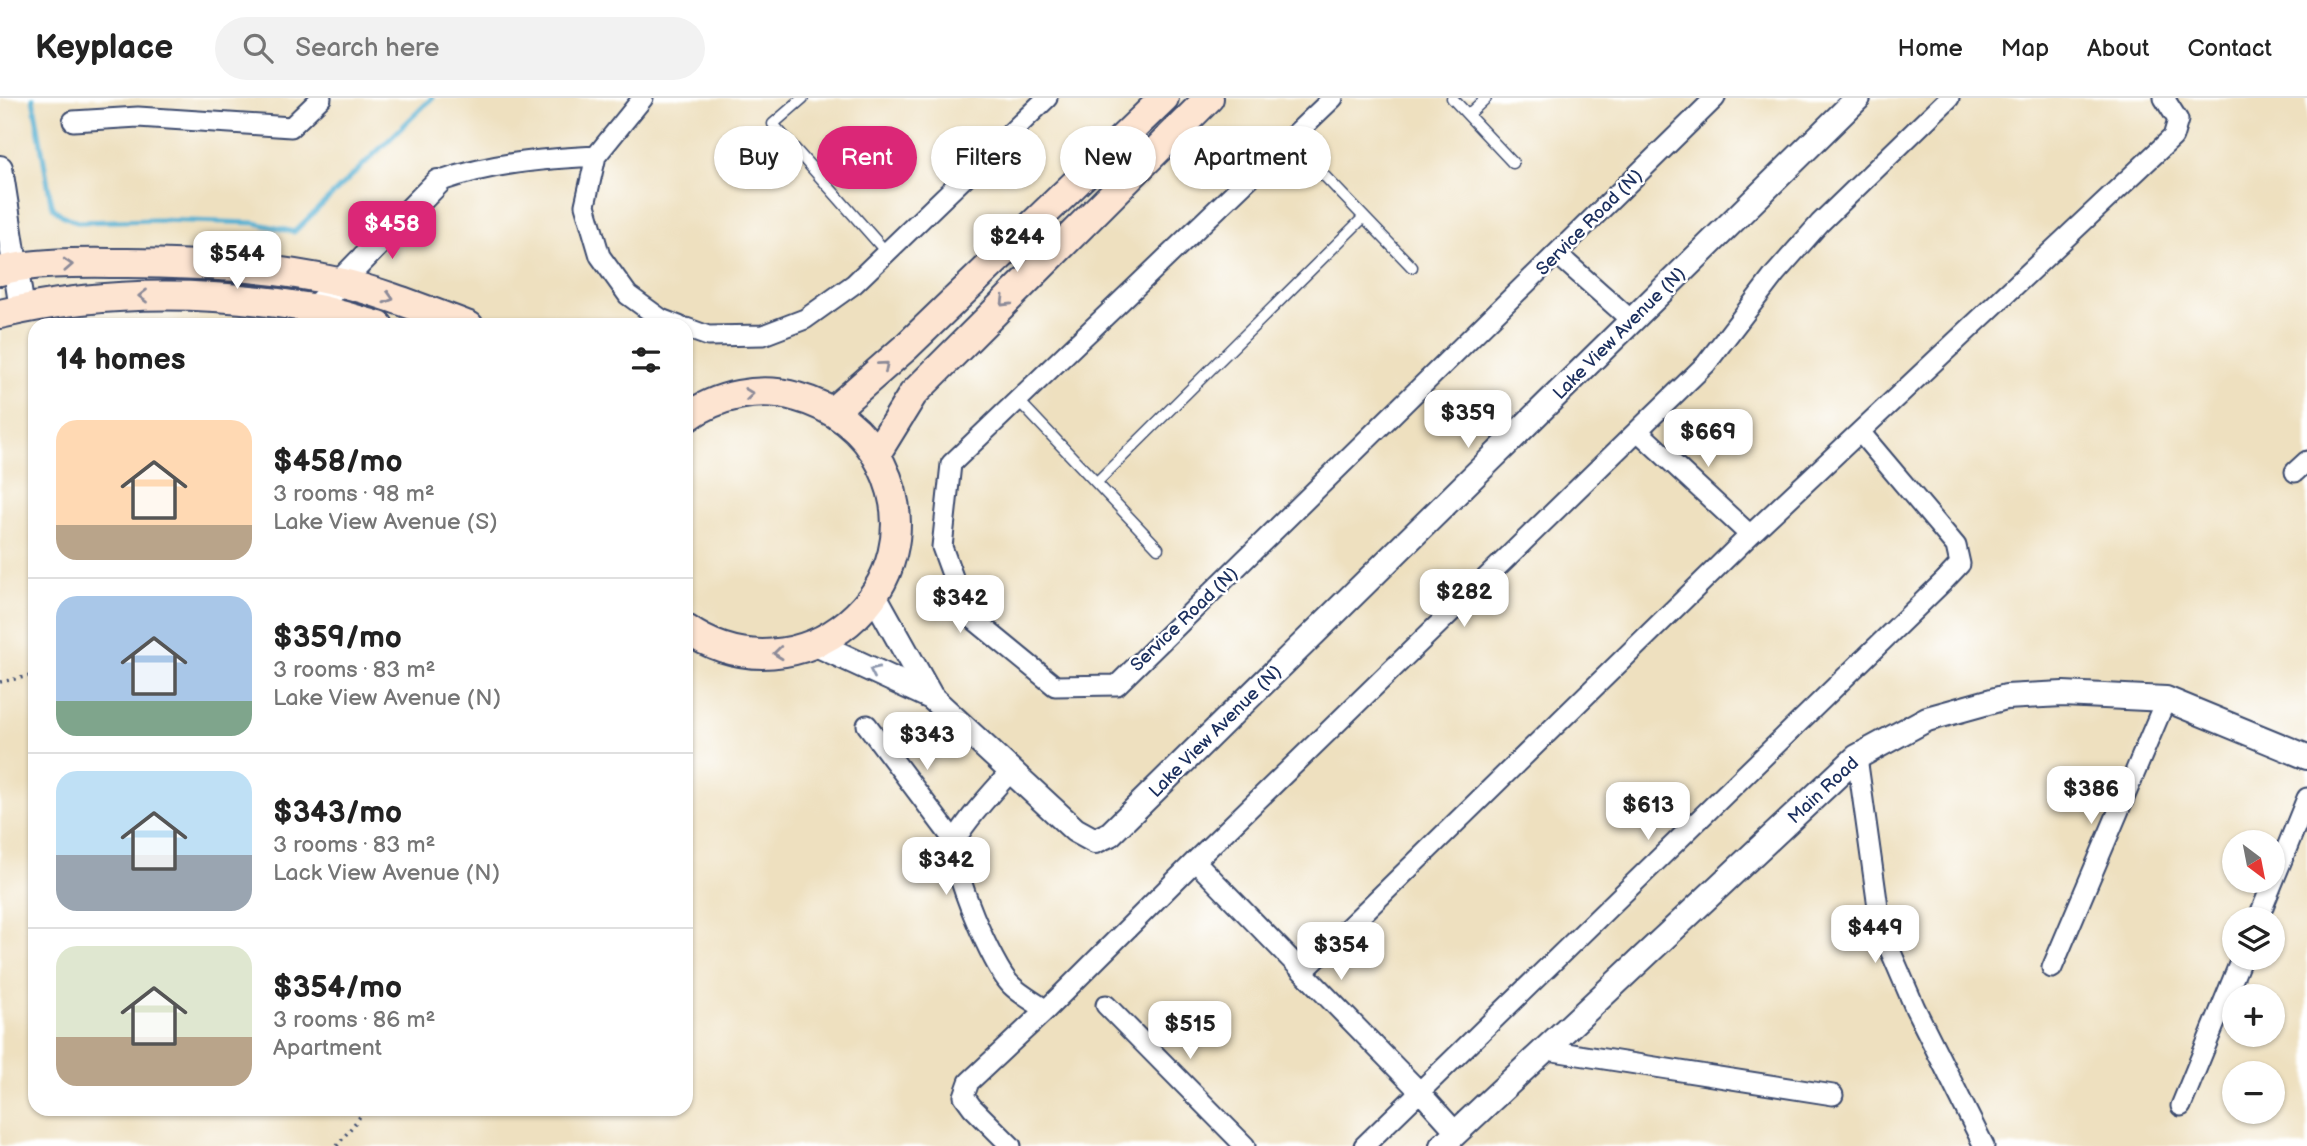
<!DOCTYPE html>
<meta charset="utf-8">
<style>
:root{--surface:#fff;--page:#f2f2f2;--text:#222;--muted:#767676;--line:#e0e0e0;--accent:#db2777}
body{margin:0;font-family:"Balsamiq Sans",sans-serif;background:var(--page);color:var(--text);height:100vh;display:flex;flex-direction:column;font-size:26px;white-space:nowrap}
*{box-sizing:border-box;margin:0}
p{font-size:23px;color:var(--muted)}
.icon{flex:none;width:38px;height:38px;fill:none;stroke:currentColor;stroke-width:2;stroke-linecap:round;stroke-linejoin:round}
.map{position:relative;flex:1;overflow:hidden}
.panel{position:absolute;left:28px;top:220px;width:665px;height:798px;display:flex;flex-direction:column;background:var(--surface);border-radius:21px;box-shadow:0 2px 5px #0004}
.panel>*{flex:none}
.guide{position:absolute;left:714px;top:28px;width:665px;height:63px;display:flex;gap:14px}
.needle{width:46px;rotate:148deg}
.tools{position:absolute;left:2222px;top:732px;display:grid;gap:14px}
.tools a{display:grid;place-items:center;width:63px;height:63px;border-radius:50%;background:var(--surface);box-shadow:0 2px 5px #0004;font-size:35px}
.price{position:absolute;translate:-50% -60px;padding:0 16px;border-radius:14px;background:#fff;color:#222;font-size:23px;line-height:46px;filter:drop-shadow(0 2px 4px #0008)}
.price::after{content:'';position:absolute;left:50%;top:42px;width:21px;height:16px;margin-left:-10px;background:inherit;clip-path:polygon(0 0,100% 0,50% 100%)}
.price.current{background:var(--accent);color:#fff}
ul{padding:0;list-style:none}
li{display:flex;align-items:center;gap:21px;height:175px;padding:0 28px}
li+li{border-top:2px solid var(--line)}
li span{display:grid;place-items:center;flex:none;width:196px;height:140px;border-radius:21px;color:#555}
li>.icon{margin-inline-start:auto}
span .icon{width:84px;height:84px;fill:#fffc;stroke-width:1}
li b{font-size:30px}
h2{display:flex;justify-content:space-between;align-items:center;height:84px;padding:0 28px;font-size:30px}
.chip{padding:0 24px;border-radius:32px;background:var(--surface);box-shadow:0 2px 5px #0004;font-size:24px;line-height:63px}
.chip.current{background:var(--accent);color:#fff}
header{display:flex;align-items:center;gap:42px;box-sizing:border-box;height:98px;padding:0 35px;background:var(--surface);border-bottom:2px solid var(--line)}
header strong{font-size:33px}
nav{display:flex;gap:38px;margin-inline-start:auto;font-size:24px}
.search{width:490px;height:63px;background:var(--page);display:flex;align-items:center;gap:18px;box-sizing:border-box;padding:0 24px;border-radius:38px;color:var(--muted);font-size:26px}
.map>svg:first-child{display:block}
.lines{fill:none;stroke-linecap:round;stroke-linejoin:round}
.stream{stroke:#54b0d2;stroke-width:5}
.service-casing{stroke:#3b4a6d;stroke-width:13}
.minor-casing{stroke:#3b4a6d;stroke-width:23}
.tertiary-casing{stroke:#3b4a6d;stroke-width:28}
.secondary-casing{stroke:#3b4a6d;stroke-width:32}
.path{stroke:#3b4a6d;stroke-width:3.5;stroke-dasharray:2 5;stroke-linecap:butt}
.service{stroke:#fff;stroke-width:10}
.minor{stroke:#fff;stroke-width:19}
.tertiary{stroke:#fff;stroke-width:24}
.secondary{stroke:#fde4d1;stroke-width:28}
.oneway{stroke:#8c8a98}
.oneway2{stroke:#8d97ae}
.labels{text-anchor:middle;stroke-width:5;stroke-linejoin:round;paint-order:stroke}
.street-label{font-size:18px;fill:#1b2f5e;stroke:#fff}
</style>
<header>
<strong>Keyplace</strong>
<div class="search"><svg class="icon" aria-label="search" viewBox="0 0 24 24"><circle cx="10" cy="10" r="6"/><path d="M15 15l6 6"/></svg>Search here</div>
<nav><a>Home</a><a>Map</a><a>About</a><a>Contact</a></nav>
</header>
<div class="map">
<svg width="2307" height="1048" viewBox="0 0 2307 1048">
<rect width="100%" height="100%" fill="#fff"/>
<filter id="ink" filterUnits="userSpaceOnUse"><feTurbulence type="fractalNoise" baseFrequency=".0143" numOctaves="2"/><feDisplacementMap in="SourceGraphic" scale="14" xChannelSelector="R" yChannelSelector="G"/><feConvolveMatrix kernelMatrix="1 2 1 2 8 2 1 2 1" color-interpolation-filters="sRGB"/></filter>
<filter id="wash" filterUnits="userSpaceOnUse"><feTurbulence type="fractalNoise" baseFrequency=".00686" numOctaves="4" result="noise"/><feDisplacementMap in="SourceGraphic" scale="28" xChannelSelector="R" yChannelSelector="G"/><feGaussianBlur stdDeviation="1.57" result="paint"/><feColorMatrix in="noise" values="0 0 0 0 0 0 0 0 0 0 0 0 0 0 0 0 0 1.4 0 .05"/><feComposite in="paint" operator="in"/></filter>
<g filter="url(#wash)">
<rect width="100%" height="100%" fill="#eee0bf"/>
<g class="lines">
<path class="stream" d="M33,0L51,104L54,111L62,117L77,124L156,122L255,125L294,134L432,0"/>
</g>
</g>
<g filter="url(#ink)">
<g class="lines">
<g class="service-casing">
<path id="service" d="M803,0L773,26L887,155
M1452,0L1513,65
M1469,16L1486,0
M1289,41L1412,169
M1018,302L1158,450
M1097,384L1364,119"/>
</g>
<g class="minor-casing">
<path id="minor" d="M643,0L596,58L585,107L600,158L628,197L661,221L679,228
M1333,0L951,366L942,449L966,515L1055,588L1117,587L1715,0
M73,23L138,19L291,29L321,0
M438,84C491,65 541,61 596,58
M1557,156L1632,223
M686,230L708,238L763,237L805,221L854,186L1047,0
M1639,334L1750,437
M2295,374L2307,363
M867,627L955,744
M1857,659L1881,831L1915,910L1984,1048
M1011,673C999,687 959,729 955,745C949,768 993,870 1011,887C1021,897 1035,904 1046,912
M1195,763L1419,993L1456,1034
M2258,821L2307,700
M2052,870L2166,601
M1303,874L1750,437L2173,39L2178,22L2164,0
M1106,907L1245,1048
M1547,952L1833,997
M2181,1008L2242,859
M1011,1048L972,1009L964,998L969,984L1046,912L1195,763L1706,266L1775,176L1820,125L1949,0
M1364,1048L1944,483L1960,466L1956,448L1860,334"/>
</g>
<g class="tertiary-casing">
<path id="tertiary" d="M0,70L22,211
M315,210L438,84
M874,497L931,599
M816,546L931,599L1075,732L1095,743L1110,736L1858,0
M1442,1048L1857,659L1927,621L2006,599L2063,596L2166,601L2307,659"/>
</g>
<g class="secondary-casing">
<path id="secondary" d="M0,173C36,163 89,165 127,165C198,166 268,168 338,184C382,194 426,212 469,228
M0,216C102,192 209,193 312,210C335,214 357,222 379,228
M833,313L906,249L1164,0
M686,320C717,297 760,288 797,299C834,309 864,332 881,366C943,490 798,609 686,531
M876,356L913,296L1209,0"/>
</g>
<path class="path" d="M0,584L35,577
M337,1048L365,1012"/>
<use href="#service" class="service"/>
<use href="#minor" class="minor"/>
<use href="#tertiary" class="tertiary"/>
<use href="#secondary" class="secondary"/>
</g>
<defs><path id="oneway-chevron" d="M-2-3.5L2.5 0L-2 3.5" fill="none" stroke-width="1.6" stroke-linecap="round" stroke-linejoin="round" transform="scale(1.75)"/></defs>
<g class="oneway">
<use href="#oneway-chevron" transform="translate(68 167) rotate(-3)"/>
<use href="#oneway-chevron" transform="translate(143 198) rotate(-180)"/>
<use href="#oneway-chevron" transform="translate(389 200) rotate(17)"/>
<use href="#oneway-chevron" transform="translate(1005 204) rotate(135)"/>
<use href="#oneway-chevron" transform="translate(884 268) rotate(-41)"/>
<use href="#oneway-chevron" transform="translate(749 296) rotate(-7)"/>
<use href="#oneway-chevron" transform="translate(778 555) rotate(174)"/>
</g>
<use class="oneway2" href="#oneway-chevron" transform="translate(874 573) rotate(-155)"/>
</g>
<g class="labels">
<g class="street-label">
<text transform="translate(1589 124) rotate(-45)" y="6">Service Road (N)</text>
<text transform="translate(1619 235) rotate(-45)" y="6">Lake View Avenue (N)</text>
<text transform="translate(1184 521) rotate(-44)" y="6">Service Road (N)</text>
<text transform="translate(1215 633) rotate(-45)" y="6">Lake View Avenue (N)</text>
<text transform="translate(1823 692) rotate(-43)" y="6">Main Road</text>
</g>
</g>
</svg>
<div class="tools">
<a><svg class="needle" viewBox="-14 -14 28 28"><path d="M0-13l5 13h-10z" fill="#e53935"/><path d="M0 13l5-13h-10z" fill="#767676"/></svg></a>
<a><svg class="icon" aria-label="layers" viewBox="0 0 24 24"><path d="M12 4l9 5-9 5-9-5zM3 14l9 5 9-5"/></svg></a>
<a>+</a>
<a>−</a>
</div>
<b class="price current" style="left:392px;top:163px">$458</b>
<b class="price" style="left:1017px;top:176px">$244</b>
<b class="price" style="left:237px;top:193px">$544</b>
<b class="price" style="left:1468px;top:352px">$359</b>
<b class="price" style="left:1708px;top:371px">$669</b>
<b class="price" style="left:1464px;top:531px">$282</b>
<b class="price" style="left:960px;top:537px">$342</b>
<b class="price" style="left:927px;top:674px">$343</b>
<b class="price" style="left:2091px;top:728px">$386</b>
<b class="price" style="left:1648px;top:744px">$613</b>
<b class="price" style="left:946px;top:799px">$342</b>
<b class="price" style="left:1875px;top:867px">$449</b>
<b class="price" style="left:1341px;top:884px">$354</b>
<b class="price" style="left:1190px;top:963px">$515</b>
<div class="guide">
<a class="chip">Buy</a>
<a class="chip current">Rent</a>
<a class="chip">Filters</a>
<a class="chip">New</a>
<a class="chip">Apartment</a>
</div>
<section class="panel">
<h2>14 homes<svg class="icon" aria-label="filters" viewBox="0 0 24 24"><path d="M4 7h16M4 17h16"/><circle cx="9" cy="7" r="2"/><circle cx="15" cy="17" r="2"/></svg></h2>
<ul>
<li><span style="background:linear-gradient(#ffd9b3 75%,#b9a48a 0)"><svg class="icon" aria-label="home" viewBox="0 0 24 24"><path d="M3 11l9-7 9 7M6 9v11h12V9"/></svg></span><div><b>$458/mo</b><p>3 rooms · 98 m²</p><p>Lake View Avenue (S)</p></div></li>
<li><span style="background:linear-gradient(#a9c7e8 75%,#7fa58c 0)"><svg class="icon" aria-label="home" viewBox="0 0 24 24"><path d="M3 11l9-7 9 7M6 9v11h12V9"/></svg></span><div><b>$359/mo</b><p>3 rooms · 83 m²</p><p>Lake View Avenue (N)</p></div></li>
<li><span style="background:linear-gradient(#bfe0f5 60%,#9aa5b1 0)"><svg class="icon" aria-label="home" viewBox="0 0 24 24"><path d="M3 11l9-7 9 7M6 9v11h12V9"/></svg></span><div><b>$343/mo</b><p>3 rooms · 83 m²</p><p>Lack View Avenue (N)</p></div></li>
<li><span style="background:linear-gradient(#dfe7d0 65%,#b9a48a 0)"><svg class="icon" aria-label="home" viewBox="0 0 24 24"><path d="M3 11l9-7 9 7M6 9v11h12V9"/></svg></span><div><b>$354/mo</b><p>3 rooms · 86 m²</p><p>Apartment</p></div></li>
</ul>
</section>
</div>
